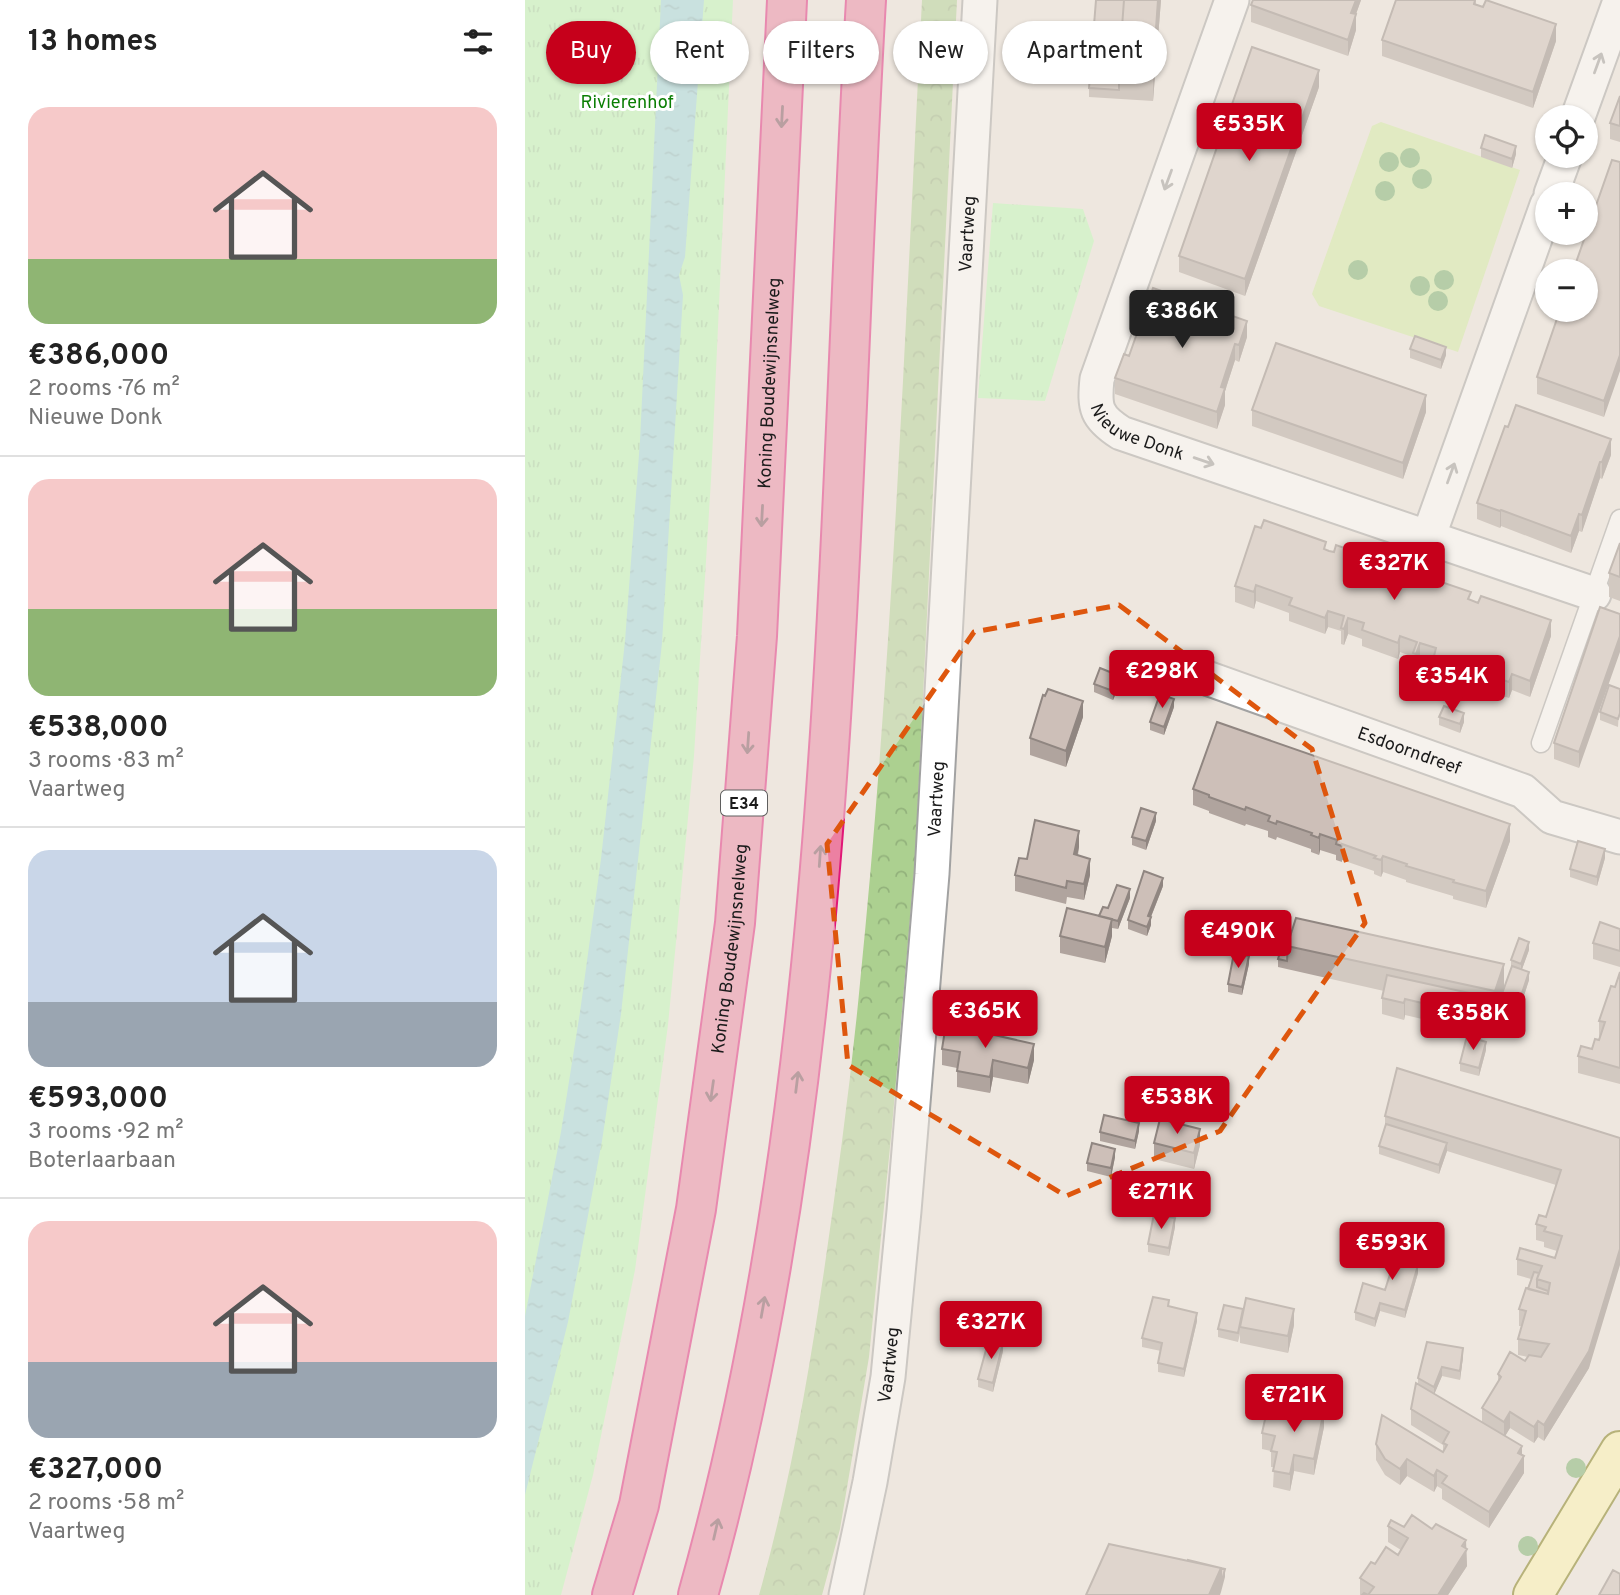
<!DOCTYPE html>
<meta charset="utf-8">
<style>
:root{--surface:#fff;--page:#f6f6f6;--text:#222;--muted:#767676;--line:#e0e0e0;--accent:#c6001b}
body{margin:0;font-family:Overpass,sans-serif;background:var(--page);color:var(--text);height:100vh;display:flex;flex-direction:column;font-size:26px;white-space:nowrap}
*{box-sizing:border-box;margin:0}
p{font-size:23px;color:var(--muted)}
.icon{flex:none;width:38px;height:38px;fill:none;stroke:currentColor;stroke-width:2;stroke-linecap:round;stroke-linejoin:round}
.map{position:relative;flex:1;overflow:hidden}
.panel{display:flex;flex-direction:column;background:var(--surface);width:525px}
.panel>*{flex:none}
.top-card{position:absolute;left:21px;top:21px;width:665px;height:63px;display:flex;gap:14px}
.tools{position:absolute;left:1010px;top:105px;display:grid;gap:14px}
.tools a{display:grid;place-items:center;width:63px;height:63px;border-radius:50%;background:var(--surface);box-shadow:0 2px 5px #0004;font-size:35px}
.price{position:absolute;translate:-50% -60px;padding:0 16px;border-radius:7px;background:var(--accent);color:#fff;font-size:23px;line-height:46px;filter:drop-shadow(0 2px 4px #0008)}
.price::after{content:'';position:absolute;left:50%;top:42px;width:21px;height:16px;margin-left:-10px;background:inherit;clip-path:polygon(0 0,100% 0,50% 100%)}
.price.active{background:#222;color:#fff}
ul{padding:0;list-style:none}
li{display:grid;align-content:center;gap:14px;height:371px;padding:0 28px}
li+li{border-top:2px solid var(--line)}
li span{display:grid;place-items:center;height:217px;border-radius:21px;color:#555}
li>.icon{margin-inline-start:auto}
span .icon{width:126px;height:126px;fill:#fffc;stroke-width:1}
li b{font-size:30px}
h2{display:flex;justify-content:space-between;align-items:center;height:84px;padding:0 28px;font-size:30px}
.tag{padding:0 24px;border-radius:32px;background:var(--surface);box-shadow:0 2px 5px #0004;font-size:24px;line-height:63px}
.tag.active{background:var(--accent);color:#fff}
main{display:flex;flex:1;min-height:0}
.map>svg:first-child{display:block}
.grass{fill:#d0eda0}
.forest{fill:url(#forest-crowns)}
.park{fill:url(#park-tufts)}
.water{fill:url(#water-ripples)}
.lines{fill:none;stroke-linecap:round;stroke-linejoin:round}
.service-casing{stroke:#a2a2a2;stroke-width:21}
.minor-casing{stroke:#a2a2a2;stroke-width:37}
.secondary-casing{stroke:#747100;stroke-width:42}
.motorway-casing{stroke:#e11777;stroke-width:42}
.service{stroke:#fff;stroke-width:18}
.minor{stroke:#fff;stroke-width:33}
.secondary{stroke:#fef7ad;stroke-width:38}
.motorway{stroke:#ec80a2;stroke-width:38}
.tree{fill:#71ad66}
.wall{fill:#b0a49e}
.shaded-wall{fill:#908681}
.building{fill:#cdbfb8;stroke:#908681;stroke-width:2}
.oneway{stroke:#989898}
.oneway2{stroke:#794858}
.marked{fill:none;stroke:#de560d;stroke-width:5;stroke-dasharray:14 9;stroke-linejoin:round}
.labels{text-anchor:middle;stroke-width:6;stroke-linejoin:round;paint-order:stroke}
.shield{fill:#fff;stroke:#5f5f5f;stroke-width:2}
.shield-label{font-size:16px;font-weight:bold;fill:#1b1b1b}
.park-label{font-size:18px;fill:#0a7e03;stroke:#fff}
.street-label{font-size:18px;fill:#1b1b1b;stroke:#fff}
</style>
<main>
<section class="panel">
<h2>13 homes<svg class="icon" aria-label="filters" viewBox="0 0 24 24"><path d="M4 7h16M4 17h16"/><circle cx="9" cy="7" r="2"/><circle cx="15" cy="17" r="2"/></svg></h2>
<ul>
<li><span style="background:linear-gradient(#f6c9c9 70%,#8fb573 0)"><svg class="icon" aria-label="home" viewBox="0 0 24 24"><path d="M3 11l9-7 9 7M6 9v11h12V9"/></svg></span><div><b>€386,000</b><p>2 rooms · 76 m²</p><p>Nieuwe Donk</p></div></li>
<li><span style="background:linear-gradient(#f6c9c9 60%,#8fb573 0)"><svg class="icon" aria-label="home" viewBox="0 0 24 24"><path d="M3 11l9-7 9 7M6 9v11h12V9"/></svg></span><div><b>€538,000</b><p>3 rooms · 83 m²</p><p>Vaartweg</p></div></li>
<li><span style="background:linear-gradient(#c9d6e8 70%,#9aa5b1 0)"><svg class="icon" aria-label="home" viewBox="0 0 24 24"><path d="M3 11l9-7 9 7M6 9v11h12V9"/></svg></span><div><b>€593,000</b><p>3 rooms · 92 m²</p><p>Boterlaarbaan</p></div></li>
<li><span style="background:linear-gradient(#f6c9c9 65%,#9aa5b1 0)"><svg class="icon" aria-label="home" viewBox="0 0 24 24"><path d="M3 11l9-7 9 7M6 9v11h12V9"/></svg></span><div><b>€327,000</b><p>2 rooms · 58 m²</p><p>Vaartweg</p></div></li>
</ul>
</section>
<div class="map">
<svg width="1095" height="1595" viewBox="0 0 1095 1595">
<defs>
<pattern id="forest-crowns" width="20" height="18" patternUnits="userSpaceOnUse" patternTransform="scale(1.75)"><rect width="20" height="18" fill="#acd090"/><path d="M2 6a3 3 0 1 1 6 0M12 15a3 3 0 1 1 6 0" fill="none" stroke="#93b27c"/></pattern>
<pattern id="park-tufts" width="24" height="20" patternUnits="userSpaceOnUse" patternTransform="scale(1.75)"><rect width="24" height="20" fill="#bbfdb7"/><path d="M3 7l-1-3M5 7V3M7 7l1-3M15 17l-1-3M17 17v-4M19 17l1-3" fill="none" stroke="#a0d89d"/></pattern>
<pattern id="water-ripples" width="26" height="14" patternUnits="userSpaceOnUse" patternTransform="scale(1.75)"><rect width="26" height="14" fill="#9cd9df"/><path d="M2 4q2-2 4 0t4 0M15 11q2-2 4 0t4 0" fill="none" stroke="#86babf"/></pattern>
</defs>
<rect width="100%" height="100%" fill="#eee7df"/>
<path class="grass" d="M856,122L995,170L933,352L794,306L787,294L847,126Z"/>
<path class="forest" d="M397,0H432L390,861L367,1127L344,1357L315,1529L297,1595H234C264,1489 283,1380 299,1271C313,1175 326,1079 335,983C368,656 380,328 397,0Z"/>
<path class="park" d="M0,0H208L186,480L169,756L143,1025L110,1270L68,1475L36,1595H0Z
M468,203L558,209L569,241L520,401L453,398Z"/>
<path class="water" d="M136,0H179L160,257L154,275L158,295L137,643L96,1014L77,1141L43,1322L0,1495V1316L36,1132L55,1012L76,859L100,641L115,441Z"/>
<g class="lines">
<g class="service-casing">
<path id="service" d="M1016,743L1095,519"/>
</g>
<g class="minor-casing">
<g id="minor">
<path id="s1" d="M707,0L572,379C569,408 571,417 596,433L1069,594"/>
<path d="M1053,117L1095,1"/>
<path d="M1026,194L1040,156"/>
<path d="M903,538L1022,205"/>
<path id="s2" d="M665,672L998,791L1027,817L1095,837"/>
<path id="s3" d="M321,1595L345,1482L363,1377L379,1211L407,874L455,0"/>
</g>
</g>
<g class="secondary-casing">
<path id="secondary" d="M1008,1595L1095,1451"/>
</g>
<g class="motorway-casing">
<g id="motorway">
<path id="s4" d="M87,1595L114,1505L171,1209L210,923L232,636L262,0"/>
<path d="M173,1595C319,1077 310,533 341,0"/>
</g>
</g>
<use href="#service" class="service"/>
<use href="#minor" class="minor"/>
<use href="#secondary" class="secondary"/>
<use href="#motorway" class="motorway"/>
</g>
<g class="tree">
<circle cx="885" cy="158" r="10"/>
<circle cx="864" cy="162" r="10"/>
<circle cx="897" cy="179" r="10"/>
<circle cx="860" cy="191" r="10"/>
<circle cx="833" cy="270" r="10"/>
<circle cx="919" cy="280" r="10"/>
<circle cx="895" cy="286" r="10"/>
<circle cx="913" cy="301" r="10"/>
<circle cx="1051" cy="1468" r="10"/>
<circle cx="1003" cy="1546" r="10"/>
</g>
<path class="wall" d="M636,0L628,101L564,97V88Z
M728,0H836L831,14V30L823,56L726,22V5Z
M951,0V4L1031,41L1008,108L857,56V40Z
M794,87L720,296L654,272V256Z
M1095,96V142L1085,139V123Z
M956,148L991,154L987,168L956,157Z
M1095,162L1079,417L1012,394V377Z
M722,337L714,362L710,360L700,391V405L692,429L590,394V378L604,356Z
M885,349L921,355L916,369L885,358Z
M727,410L901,412L878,479L727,426Z
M1086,455L1077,479L1075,478L1057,532L1054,531L1046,553L976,526L975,528L952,519V503Z
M1095,543V601L1084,597V573Z
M801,550L946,600L1026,636L1005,697L987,690L984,698L962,691V682L947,677L945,684L909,672V664L895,659L891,670L888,669V657L875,652L873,659L837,646V639L823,634L819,645L816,644V631L803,627L800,634L764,621V613L731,601L729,609L710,602V586Z
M1075,607L1054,768L1029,759V743Z
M569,684H595L588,700L569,692Z
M1095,689L1093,727L1075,720V712Z
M520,696L558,717L541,767L505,755V738Z
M649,707L639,735L625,730V722Z
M914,717L939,722L935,733L914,725Z
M668,789L985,841L961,908L928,899V896L881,882V880L858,872L856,877L849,874V871L817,860V862L811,860V855L795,850L794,855L786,852V849L752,837L751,840L743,837V831L721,824L720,826L684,813V811L668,805Z
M631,821L621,850L607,845V837Z
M554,847L553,855L565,875L559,900L542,897L541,904L490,891V875L502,859Z
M1080,858L1072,886L1045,877V869Z
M638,886L626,917V925L622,936L603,929V920Z
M605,898L593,929L587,928V936L580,963L535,953V936L574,916L583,908Z
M1095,929V967L1068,959V943Z
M758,943L979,988L986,969V960L1004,950L997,969L1004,980L992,1017L974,1010V1003L970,1015L949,1010L944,1030L880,1015L879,1020L857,1014V998L859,991L753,967V959Z
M724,964L717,995L703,992V984Z
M1095,972V1084L1053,1073V1056L1067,1049L1074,1040V1021L1090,987Z
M417,1049L509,1060L503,1084L468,1077L465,1093L432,1087V1068L417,1065Z
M961,1050L954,1076L935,1071V1063Z
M860,1116L1095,1138L1064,1368L1019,1441L1013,1437L1009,1443L985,1428L980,1436L997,1455L999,1473L964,1528L917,1499V1489L912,1486L909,1492L882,1476L875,1485L860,1475L851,1460V1444L918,1452V1445L886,1425V1409L893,1384V1378L938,1357L935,1380L917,1376L909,1394L957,1422V1408L973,1383V1374L1000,1361L1003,1357L993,1355V1339L997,1326H994V1309L1006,1279L992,1275V1259L1030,1258L1032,1251L1019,1247V1242L1011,1240V1224L1021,1217L1031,1185L922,1151L914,1174L854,1154V1146L860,1128Z
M614,1131L610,1149L575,1141V1132Z
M629,1143L675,1145L669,1169L629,1159Z
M590,1157L586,1177L562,1171V1163Z
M650,1227L644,1256L623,1252V1244Z
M893,1246L888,1263L893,1273L880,1318L855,1311L850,1327L830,1320V1312L860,1290Z
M699,1305L769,1325L763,1353L715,1343V1334L713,1342L693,1337V1329Z
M644,1307L672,1321L659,1377L633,1372V1363L636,1351L617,1347V1338Z
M478,1351L468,1392L453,1387V1379Z
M799,1427L789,1475L769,1471L765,1491L748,1487L749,1467H746V1451L737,1449V1433Z
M863,1526L879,1527L941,1549L942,1566L923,1595H835V1578L850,1564L873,1555L876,1550L863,1542Z"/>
<path class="shaded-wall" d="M633,0H636L628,101V71Z
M831,0H836L831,14V30L823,56V40L826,13Z
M1031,24V41L1008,108V92Z
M794,70V87L720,296V279Z
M991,146V154L987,168V159Z
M722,321V337L714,362V345Z
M710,344V360L700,391V405L692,429V412L696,387Z
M921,347V355L916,369V360Z
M1095,355V371L1079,417V401Z
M901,395V412L878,479V463Z
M1086,439V455L1077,479V462Z
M1075,462V478L1057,532V515Z
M976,510V526L975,528V511Z
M1054,514V531L1046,553V536Z
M731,585V601L729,609V592Z
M803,611V627L800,634V618Z
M823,618V634L819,645V629Z
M1026,620V636L1005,697V681Z
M875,636V652L873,659V643Z
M1095,636V652L1054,768V752Z
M895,643V659L891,670V654Z
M947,661V677L945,684V668Z
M987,674V690L984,698V682Z
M595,676V684L588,700V691Z
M649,699V707L639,735V727Z
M558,701V717L541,767V751Z
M939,713V722L935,733V724Z
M631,813V821L621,850V841Z
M985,824V841L961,908V891Z
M554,831V847L549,870V854Z
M795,834V850L794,855V838Z
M1080,849V858L1072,886V877Z
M858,856V872L856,877V860Z
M565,859V875L559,900V884Z
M638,878V886L623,924V916Z
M605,889V898L593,929V921Z
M626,917V925L622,936V927Z
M587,919V936L580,963V947Z
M1004,942V950L996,972V964Z
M724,956V964L717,995V987Z
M979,964V988L970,1015V991Z
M1004,972V980L992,1017V1008Z
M949,994V1010L944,1030V1014Z
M880,999V1015L879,1020V1003Z
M961,1042V1050L954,1076V1068Z
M509,1044V1060L503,1084V1068Z
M468,1060V1077L465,1093V1077Z
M614,1123V1131L610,1149V1141Z
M675,1129V1145L669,1169V1153Z
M922,1143V1151L914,1174V1165Z
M590,1149V1157L586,1177V1168Z
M650,1218V1227L644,1256V1248Z
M893,1237V1246L886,1271V1262Z
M1095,1249V1265L1064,1368L1019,1441V1425Z
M893,1265V1273L880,1318V1310Z
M855,1303V1311L850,1327V1319Z
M769,1309V1325L763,1353V1336Z
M672,1313V1321L659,1377V1369Z
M478,1343V1351L468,1392V1383Z
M938,1348V1357L935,1380V1371Z
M917,1367V1376L909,1395V1387Z
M799,1410V1427L789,1475V1459Z
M985,1412V1428L979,1438V1422Z
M1013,1421V1437L1009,1443V1427Z
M997,1446V1460L999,1456V1473L964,1528V1512Z
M769,1455V1471L765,1491V1474Z
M882,1459V1476L875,1485V1469Z
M912,1470V1486L909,1492V1476Z
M941,1540L942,1566L923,1595H913Z
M696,1568V1592L695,1595H684Z
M700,1569V1577L696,1592V1584Z"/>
<path class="building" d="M571,0H599L594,68V90L564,88Z
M599,0H633L628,71L594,68Z
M728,0H831L826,13L831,14L823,40L726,5Z
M871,0H950L949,4L958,7L961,0L1031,24L1008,92L857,40Z
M727,47L794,70L720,279L654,256Z
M1095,96V126L1085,123Z
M960,135L991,146L987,159L956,148Z
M1087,160L1095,162V355L1079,401L1012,377L1035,310H1060V271H1048Z
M628,288L722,321L714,345L710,344L696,387L700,388L692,412L590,378L599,354L604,356Z
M890,336L921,347L916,360L885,349Z
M751,343L901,395L878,463L727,410Z
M991,405L1086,439L1077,462H1075L1057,515L1054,514L1046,536L976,510L975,511L952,503L980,426L983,427Z
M739,520L801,542L799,549L804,551L809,552L811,545L873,567L870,574L882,578L884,571L946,592L943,599L953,603L956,596L1026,620L1005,681L987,674L984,682L962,675L965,666L947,661L945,668L909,656L911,648L895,643L891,654L888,653L892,642L875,636L873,643L837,630L839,623L823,618L819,629L816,628L819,616L803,611L800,618L764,605L767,598L731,585L729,592L710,586L730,526L736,528Z
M1095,543V577L1084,573Z
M1075,607L1095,614V636L1054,752L1029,743Z
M575,668L595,676L588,691L569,684Z
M1084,685L1095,689V713L1093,719L1075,712Z
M523,689L558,701L541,751L505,738L518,695L520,696Z
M635,694L649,699L639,727L625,722Z
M919,706L939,713L935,724L914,717Z
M692,722L985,824L961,891L928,882L929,880L881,866L882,864L858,856L856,860L849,858L851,856L817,844V846L811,844L812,840L795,834L794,838L786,835L787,833L752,821L751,824L743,821L745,816L721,807L720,810L684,797V795L668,789Z
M616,808L631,813L621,841L607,837Z
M510,820L554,831L549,854L565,859L559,884L542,881L541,888L490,875L494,858L502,859Z
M1053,841L1080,849L1072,877L1045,869Z
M619,871L638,878L623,916L626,917L622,927L603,920Z
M592,885L605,889L593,921L574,916L578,907L583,908Z
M542,908L587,919L580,947L535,936Z
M771,918L979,964L970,991L762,946Z
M1075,922L1095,929V951L1068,943Z
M994,938L1004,942L996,964L986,960Z
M758,943L763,944L762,961L753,959Z
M709,953L724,956L717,987L703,984Z
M987,966L1004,972L992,1008L974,1002Z
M1095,972V1068L1053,1056L1056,1046L1067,1049L1070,1039L1074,1040L1080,1022L1074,1021L1086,986L1090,987Z
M862,975L949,994L944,1014L880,999L879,1003L857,998Z
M421,1024L509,1044L503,1068L468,1060L465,1077L432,1071L435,1052L417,1049Z
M942,1036L961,1042L954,1068L935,1063Z
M872,1068L1095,1138V1249L1064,1351L1019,1425L1013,1421L1009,1427L985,1412L979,1422L957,1408L976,1377L973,1374L985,1352L1000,1361L1004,1355L1016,1357L1024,1344L993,1339L1001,1311L994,1309L1001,1288L1023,1294L1025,1283L1012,1279L1017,1266L992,1259L995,1248L1030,1258L1037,1236L1019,1231L1021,1227L1011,1224L1014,1215L1021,1217L1036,1170L860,1116Z
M579,1115L614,1123L610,1141L575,1132Z
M635,1119L675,1129L669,1153L629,1143Z
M861,1124L922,1143L914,1165L854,1146Z
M567,1143L590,1149L586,1168L562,1163Z
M629,1214L650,1218L644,1248L623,1244Z
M878,1233L893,1237L886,1262L893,1265L880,1310L855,1303L850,1319L830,1312L838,1283L860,1290Z
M1009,1272L1014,1273L1012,1279V1287L1023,1291V1294L1003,1289Z
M628,1297L644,1300L643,1306L672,1313L659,1369L633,1363L637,1343L617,1338Z
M721,1298L769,1309L763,1336L715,1327Z
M699,1305L718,1309L713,1333L693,1329Z
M464,1339L478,1343L468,1383L453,1379Z
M902,1342L938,1348L935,1371L917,1367L909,1387L893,1378Z
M891,1383L997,1446L993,1453L999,1456L964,1512L917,1483L922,1476L912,1470L909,1476L882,1459L875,1469L860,1459L851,1444L857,1415L918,1452L922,1445L918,1443L924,1432L886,1409Z
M757,1402L799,1410L789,1459L769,1455L765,1474L748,1471L752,1452L746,1451L750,1436L737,1433L741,1415L754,1418Z
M887,1515L907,1529L911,1524L941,1540L937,1546L942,1549L913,1595H837L839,1593L843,1595L849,1587L835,1578L846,1562L850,1564L861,1547L873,1555L883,1538L863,1526L866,1520L879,1527Z
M584,1544L696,1568L684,1595H561Z
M663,1560L700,1569L696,1584V1568L663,1561Z
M1088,1570L1095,1574V1595H1074Z"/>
<defs><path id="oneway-shaft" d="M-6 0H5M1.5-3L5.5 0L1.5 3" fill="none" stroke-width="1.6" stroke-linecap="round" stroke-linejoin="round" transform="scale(1.75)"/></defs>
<g class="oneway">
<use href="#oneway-shaft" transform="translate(1073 63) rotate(-70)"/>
<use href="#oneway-shaft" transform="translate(643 180) rotate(110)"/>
<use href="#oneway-shaft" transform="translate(679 461) rotate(19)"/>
<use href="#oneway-shaft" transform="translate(926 473) rotate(-70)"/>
</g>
<g class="oneway2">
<use href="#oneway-shaft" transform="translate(257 117) rotate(93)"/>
<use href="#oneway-shaft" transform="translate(237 516) rotate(93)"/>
<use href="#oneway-shaft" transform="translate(223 743) rotate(94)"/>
<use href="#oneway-shaft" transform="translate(295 856) rotate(-86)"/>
<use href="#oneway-shaft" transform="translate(272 1082) rotate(-83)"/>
<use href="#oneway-shaft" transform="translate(187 1091) rotate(98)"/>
<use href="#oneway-shaft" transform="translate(238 1307) rotate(-80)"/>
<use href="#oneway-shaft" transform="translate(191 1529) rotate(-77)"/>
</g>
<path d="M0 0H1095V1595H0ZM594,605L787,749L840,923L695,1131L541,1196L323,1065L302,844L449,632Z" fill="#eee7df" fill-opacity=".55" fill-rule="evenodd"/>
<path class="marked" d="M594,605L787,749L840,923L695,1131L541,1196L323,1065L302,844L449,632Z"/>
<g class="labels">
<rect class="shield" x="196" y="790.5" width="46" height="25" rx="5"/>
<g class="shield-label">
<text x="219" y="809">E34</text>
</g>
<g class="park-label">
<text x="102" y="108">Rivierenhof</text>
</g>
<g class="street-label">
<text dy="6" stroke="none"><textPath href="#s3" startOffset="1368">Vaartweg</textPath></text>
<text dy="6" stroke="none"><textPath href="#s4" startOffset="1225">Koning Boudewijnsnelweg</textPath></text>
<text dy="6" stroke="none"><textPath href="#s1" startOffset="480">Nieuwe Donk</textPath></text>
<text dy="6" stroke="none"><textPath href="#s2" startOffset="233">Esdoorndreef</textPath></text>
<text dy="6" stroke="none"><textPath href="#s3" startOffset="802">Vaartweg</textPath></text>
<text dy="6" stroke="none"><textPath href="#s4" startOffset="658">Koning Boudewijnsnelweg</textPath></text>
<text dy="6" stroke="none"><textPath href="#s3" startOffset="234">Vaartweg</textPath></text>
</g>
</g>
</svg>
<div class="tools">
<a><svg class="icon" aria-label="locate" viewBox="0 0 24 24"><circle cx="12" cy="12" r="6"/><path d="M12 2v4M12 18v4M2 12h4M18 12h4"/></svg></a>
<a>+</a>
<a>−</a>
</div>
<b class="price" style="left:724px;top:163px">€535K</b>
<b class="price active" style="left:657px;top:350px">€386K</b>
<b class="price" style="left:869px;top:602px">€327K</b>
<b class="price" style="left:637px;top:710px">€298K</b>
<b class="price" style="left:927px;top:715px">€354K</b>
<b class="price" style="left:713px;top:970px">€490K</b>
<b class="price" style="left:460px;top:1050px">€365K</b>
<b class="price" style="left:948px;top:1052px">€358K</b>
<b class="price" style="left:652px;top:1136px">€538K</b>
<b class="price" style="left:636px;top:1231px">€271K</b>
<b class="price" style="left:867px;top:1282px">€593K</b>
<b class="price" style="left:466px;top:1361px">€327K</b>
<b class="price" style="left:769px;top:1434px">€721K</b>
<div class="top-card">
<a class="tag active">Buy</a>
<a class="tag">Rent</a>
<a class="tag">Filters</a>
<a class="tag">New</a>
<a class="tag">Apartment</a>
</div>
</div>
</main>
